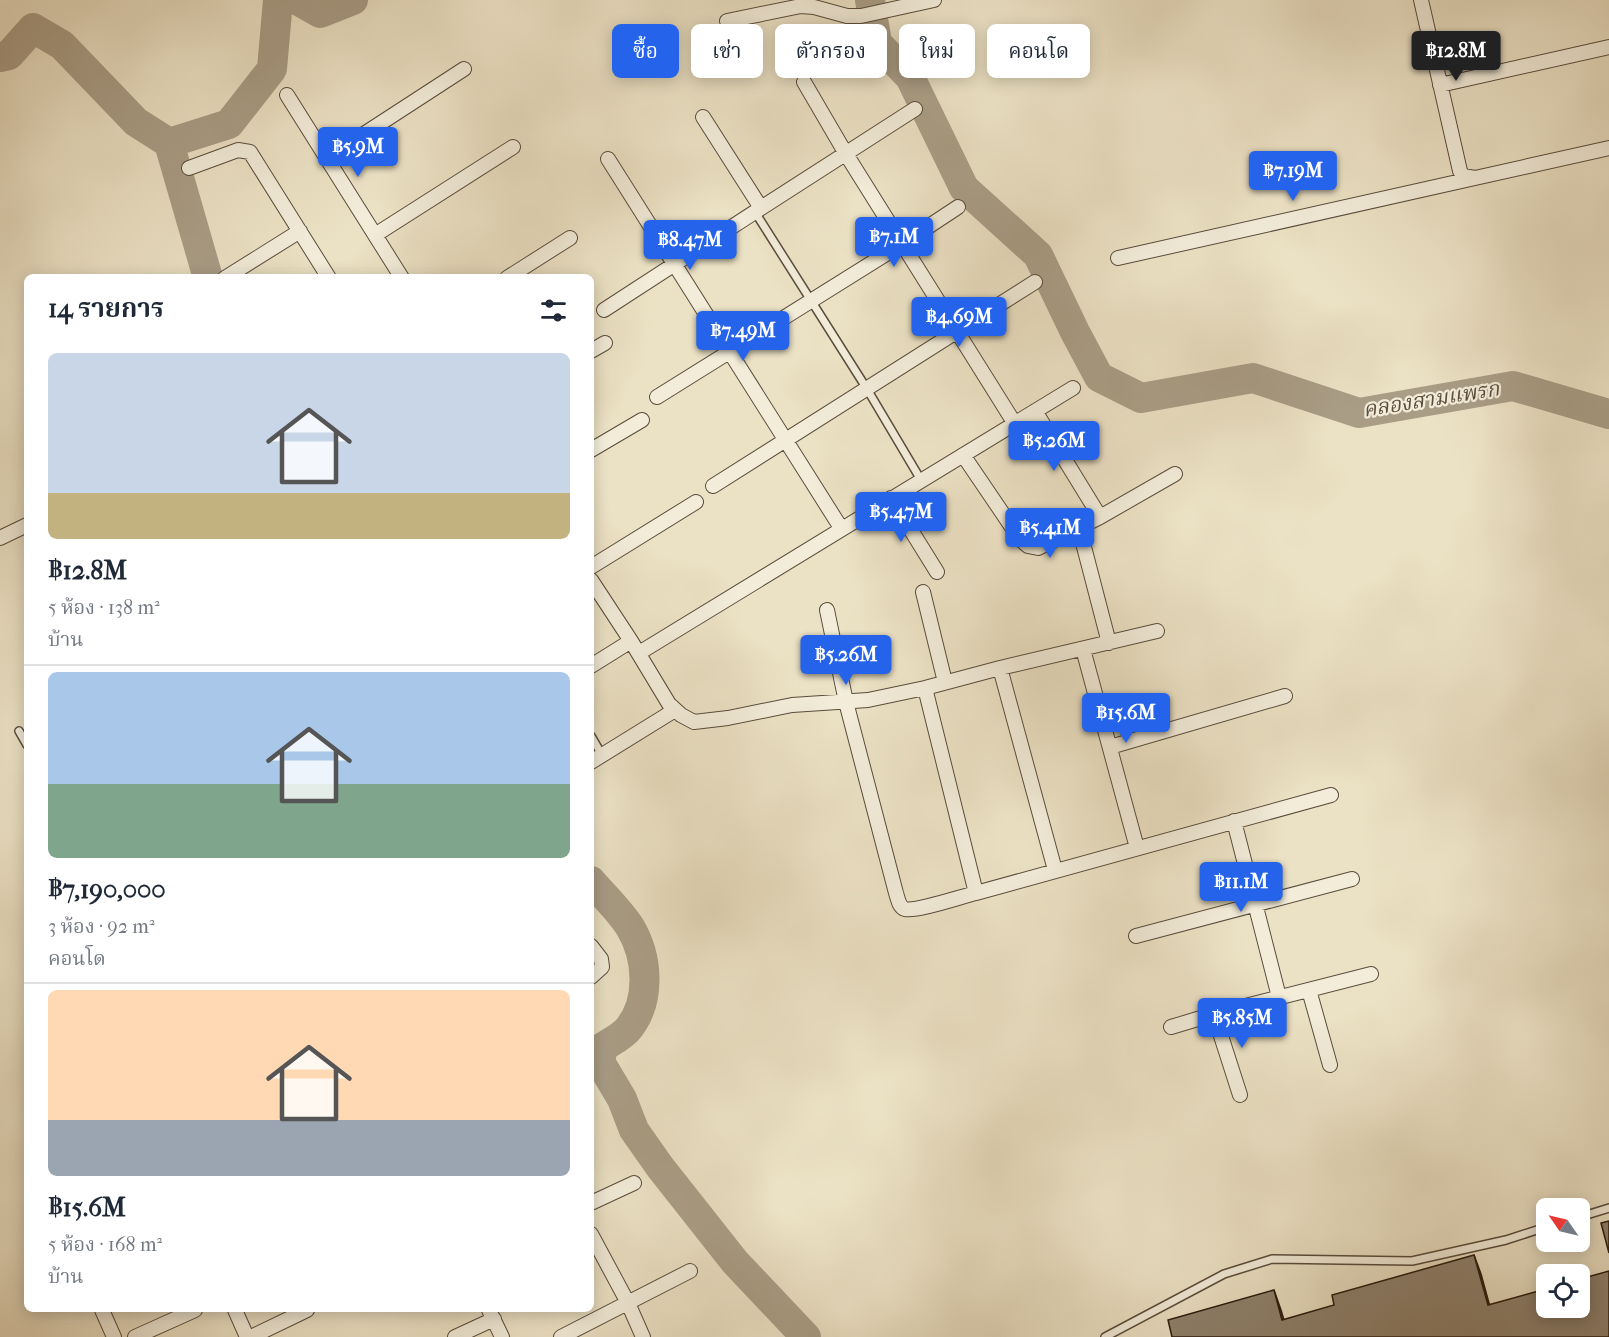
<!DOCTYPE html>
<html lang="th">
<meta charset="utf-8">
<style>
:root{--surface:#fff;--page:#f2f2f3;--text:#1f2937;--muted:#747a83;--line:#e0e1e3;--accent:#2563eb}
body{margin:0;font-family:"IM FELL French Canon","Noto Serif Thai",serif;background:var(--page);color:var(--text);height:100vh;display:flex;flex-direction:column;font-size:22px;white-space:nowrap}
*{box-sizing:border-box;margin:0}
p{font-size:20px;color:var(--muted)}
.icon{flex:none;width:33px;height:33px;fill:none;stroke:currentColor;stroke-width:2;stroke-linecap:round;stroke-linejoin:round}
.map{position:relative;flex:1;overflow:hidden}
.side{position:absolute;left:24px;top:274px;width:570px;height:1038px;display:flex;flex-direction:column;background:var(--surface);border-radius:9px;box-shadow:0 3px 15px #0003}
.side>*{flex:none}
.guide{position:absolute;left:612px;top:24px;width:570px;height:54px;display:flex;gap:12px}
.needle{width:39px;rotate:304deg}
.buttons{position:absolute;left:1536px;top:1198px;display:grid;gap:12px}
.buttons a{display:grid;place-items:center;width:54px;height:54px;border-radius:9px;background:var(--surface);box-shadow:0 3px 15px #0003;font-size:30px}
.price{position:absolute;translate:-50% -51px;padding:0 14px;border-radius:6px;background:var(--accent);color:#fff;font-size:20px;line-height:39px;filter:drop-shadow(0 2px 3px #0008)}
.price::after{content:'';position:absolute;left:50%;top:36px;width:18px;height:14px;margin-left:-9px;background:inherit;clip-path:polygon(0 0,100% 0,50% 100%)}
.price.active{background:#222;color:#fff}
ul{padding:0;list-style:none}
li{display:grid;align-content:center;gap:12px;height:318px;padding:0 24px}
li+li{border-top:2px solid var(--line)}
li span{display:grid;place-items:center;height:186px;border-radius:9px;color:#555}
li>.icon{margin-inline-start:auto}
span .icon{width:108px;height:108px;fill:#fffc;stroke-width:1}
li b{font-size:26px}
h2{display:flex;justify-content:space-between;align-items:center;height:72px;padding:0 24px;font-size:26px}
.pill{padding:0 21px;border-radius:9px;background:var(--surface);box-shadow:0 3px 15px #0003;font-size:21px;line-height:54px}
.pill.active{background:var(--accent);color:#fff}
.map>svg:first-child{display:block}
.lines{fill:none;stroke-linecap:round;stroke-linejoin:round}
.river{stroke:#a99d86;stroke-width:30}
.service-casing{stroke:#5a4c3c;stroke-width:10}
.minor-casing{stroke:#5a4c3c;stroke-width:16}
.service{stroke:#f2ecd9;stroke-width:7}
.minor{stroke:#f2ecd9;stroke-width:14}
.shaded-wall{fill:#635a4c;stroke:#2a1a0e;stroke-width:1.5}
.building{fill:#8e816d;stroke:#2a1a0e;stroke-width:1.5}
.labels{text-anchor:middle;stroke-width:4.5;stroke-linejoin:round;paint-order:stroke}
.water-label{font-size:21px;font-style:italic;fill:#5d4e3e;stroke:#f2ecd9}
</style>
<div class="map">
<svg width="1609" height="1337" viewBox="0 0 1609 1337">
<rect width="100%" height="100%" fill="#ebe1c4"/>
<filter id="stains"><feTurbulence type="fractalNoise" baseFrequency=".00333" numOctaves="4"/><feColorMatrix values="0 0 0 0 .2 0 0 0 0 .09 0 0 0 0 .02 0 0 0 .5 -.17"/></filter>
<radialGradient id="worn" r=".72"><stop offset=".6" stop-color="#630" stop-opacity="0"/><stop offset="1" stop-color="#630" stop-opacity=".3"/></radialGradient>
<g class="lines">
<path class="river" d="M297,0L320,13L353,0
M870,0L877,43L910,77L964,188L1038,255L1075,332L1099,377L1141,398L1253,378L1359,413L1513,386L1609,414
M0,57L9,55L33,28L62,45L136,122L169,143L208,278
M169,143L229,124L272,69L278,0
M591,881C604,896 619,910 630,927C648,957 651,1000 629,1028C623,1036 611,1042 603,1047L600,1062L622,1099L634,1130L660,1167L735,1262L806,1337"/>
<g class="service-casing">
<path id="service" d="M755,212L867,389L921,480
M19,731L27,745
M591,736L602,755
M1580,1217L1609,1208
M1105,1337L1224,1274L1272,1259L1412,1261L1506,1240L1546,1227"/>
</g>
<g class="minor-casing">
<path id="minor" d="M1421,0L1460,171L1463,176L1475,178L1609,148
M727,21L801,6L814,7L847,16H861L934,0
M804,82L846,154L1015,424
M1440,85L1609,47
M287,95L402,278
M703,117L761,208L915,109
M327,158L464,69
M608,159L841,528
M189,168L238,150L250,152L329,278
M375,235L513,147
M1118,258L1475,178
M225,278L300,231
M507,278L570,238
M604,310L761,208
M591,351L605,343
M657,397L902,244L958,207
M1035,411L1100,517
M591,450L642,420
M963,455L1020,539L1028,546L1038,548L1100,517L1175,474
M713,486L1035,282
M891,498L937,572
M0,538L27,525
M1083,543L1109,643
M591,567L696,502
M591,580L631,641L669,704L681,715L694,722L728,718L792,705L868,700L925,688L1000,668L1157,631
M923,592L945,682
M827,610L846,702L896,893C898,899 899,907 905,909C916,912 963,896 976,893L1331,795
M1083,649L1137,848
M639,653L1073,388
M591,666L631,641
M1000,668L1055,870
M925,688L976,893
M1110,747L1285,696
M591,762L675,710
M1234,821L1279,997
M1136,936L1352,879
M591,946L601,959L602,967L591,977
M1309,990L1330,1065
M1214,1014L1240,1095
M1171,1027L1214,1014L1371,974
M591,1203L634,1183
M591,1234L628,1303L643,1337
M102,1310L114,1337
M235,1310L247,1337
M489,1310L502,1337
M135,1337L195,1310
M251,1337L307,1310
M455,1337L494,1319
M561,1337L690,1271"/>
</g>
<use href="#service" class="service"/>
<use href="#minor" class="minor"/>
</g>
<path class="shaded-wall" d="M1474,1255L1481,1274L1495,1325L1488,1305Z
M1274,1290L1281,1310L1289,1337L1282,1320Z"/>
<path class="building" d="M1609,1221V1253L1601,1223Z
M1474,1255L1488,1305L1546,1289V1308H1580V1279L1609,1271V1337H1172L1168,1320L1274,1290L1282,1320L1334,1305L1332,1295Z"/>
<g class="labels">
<g class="water-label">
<text transform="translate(1431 399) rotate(-9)" y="7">คลองสามแพรก</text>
</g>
</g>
<rect width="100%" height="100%" filter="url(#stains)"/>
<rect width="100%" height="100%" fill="url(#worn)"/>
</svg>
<div class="buttons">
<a><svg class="needle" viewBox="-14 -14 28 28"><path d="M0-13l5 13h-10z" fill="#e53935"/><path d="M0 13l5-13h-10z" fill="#747a83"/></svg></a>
<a><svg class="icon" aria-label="locate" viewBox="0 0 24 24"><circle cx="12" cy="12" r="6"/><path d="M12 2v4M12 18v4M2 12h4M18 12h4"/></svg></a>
</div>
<b class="price active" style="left:1456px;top:82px">฿12.8M</b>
<b class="price" style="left:358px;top:178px">฿5.9M</b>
<b class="price" style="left:1293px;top:202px">฿7.19M</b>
<b class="price" style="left:894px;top:268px">฿7.1M</b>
<b class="price" style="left:690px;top:271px">฿8.47M</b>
<b class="price" style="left:959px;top:348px">฿4.69M</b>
<b class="price" style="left:743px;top:362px">฿7.49M</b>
<b class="price" style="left:1054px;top:472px">฿5.26M</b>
<b class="price" style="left:901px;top:543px">฿5.47M</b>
<b class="price" style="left:1050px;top:559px">฿5.41M</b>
<b class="price" style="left:846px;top:686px">฿5.26M</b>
<b class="price" style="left:1126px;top:744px">฿15.6M</b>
<b class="price" style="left:1241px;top:913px">฿11.1M</b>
<b class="price" style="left:1242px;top:1049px">฿5.85M</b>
<div class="guide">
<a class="pill active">ซื้อ</a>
<a class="pill">เช่า</a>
<a class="pill">ตัวกรอง</a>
<a class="pill">ใหม่</a>
<a class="pill">คอนโด</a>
</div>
<section class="side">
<h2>14 รายการ<svg class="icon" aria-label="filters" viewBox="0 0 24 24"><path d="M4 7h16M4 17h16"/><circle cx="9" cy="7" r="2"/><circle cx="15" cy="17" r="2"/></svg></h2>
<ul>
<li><span style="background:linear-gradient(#c9d6e8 75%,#c2b280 0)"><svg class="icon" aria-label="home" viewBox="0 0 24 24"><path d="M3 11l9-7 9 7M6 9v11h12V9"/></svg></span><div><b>฿12.8M</b><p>5 ห้อง · 138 m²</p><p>บ้าน</p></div></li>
<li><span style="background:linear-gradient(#a9c7e8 60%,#7fa58c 0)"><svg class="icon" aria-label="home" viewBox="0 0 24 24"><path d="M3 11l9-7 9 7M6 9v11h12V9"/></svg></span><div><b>฿7,190,000</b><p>3 ห้อง · 92 m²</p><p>คอนโด</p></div></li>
<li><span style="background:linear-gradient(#ffd9b3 70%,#9aa5b1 0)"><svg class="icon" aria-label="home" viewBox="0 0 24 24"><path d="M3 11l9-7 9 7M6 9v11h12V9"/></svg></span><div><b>฿15.6M</b><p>5 ห้อง · 168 m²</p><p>บ้าน</p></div></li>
</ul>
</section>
</div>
